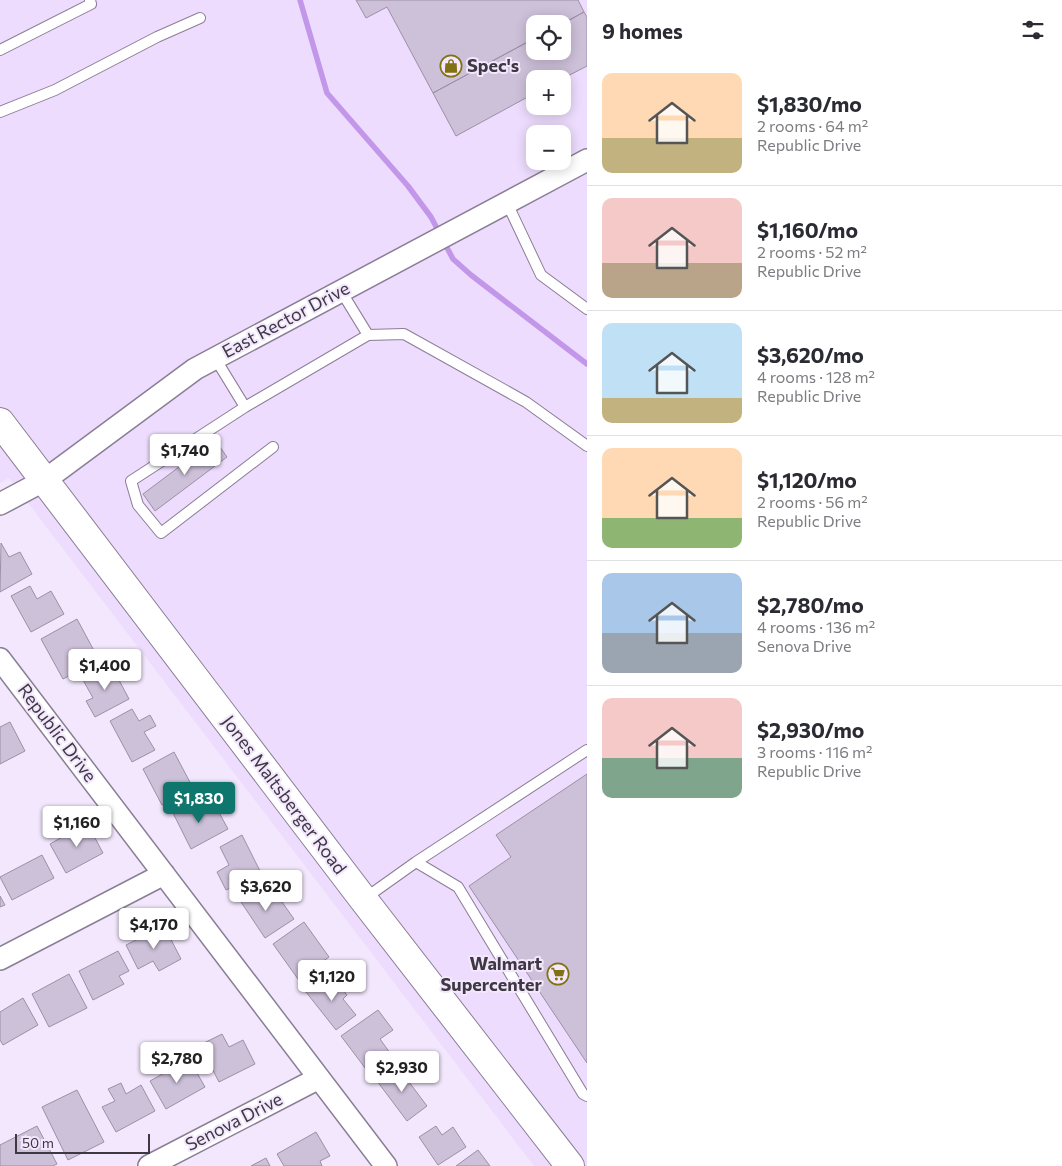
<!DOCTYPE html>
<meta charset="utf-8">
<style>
:root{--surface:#fff;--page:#f2f2f3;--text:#2b2b33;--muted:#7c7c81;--line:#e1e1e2;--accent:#0f766e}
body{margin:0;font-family:Commissioner,sans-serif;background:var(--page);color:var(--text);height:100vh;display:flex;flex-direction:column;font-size:19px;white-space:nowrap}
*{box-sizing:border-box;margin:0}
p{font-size:16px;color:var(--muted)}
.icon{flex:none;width:28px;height:28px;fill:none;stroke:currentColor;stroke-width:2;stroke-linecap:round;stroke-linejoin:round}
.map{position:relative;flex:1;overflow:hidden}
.panel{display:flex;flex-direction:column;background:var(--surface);width:475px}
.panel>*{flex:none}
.fabs{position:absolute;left:526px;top:15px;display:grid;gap:10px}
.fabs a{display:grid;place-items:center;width:45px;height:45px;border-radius:10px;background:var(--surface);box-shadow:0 2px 12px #0003;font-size:25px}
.scale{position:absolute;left:15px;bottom:12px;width:135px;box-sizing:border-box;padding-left:5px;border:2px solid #3e3843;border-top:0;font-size:14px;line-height:18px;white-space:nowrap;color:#3e3843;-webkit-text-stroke:4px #f2e7fc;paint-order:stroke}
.price{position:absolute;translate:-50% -42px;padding:0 11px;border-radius:5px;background:#fff;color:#222;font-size:16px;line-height:32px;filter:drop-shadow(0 1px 2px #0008)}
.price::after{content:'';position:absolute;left:50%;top:30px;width:15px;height:11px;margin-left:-8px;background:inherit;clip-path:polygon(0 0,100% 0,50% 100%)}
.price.current{background:var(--accent);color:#fff}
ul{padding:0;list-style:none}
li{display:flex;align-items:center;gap:15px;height:125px;padding:0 15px}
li+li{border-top:1px solid var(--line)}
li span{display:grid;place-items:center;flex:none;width:140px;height:100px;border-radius:10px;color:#555}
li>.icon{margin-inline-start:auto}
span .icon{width:60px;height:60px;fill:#fffc;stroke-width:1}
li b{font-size:21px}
h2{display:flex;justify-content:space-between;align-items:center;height:60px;padding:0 15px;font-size:21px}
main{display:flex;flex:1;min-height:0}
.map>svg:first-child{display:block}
.built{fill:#eddcfd;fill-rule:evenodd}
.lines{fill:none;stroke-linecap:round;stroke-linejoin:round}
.stream{stroke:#c296e8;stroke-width:5.5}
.building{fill:#cdc0d9;stroke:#9c8fa7}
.service-casing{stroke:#8a7e95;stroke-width:12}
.minor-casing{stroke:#8a7e95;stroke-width:24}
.secondary-casing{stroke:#8a7e95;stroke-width:30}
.service{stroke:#fff;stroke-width:10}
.minor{stroke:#fff;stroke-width:21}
.secondary{stroke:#fff;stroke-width:28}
.labels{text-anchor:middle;stroke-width:4;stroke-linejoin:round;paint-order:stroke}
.poi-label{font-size:18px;font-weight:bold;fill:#3e3843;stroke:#f2e7fc;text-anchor:start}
.street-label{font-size:18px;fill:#3e3843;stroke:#f2e7fc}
</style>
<main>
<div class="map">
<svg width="587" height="1166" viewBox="0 0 587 1166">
<rect width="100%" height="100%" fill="#f2e7fc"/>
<path class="built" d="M0,0H587V1166H534L9,478L0,483ZM535,24H562V51H535ZM535,79H562V106H535ZM535,134H562V161H535Z"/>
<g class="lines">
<path class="stream" d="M300,0L327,93L408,186L431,217L440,234
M444,242L453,259L471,275L587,364"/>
</g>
<path class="building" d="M356,0H578L584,12L562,24H535V38L433,93L387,7L366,18Z
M584,12L587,17V66L562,79H535V93L456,136L433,93L535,38V51H562V24Z
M215,440L227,457L155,511L143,494Z
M1,543L9,557L20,552L32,574L0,592Z
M30,586L37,599L51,591L64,614L31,632L11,596Z
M77,619L99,660L63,679L41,639Z
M111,665L129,699L95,717L86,701L93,698L83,680Z
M132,709L139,721L150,715L156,726L144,732L155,750L132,762L110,721Z
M10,722L25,751L0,764V727Z
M174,752L193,788L162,805L143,769Z
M587,774V1063L469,886L511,857L496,835Z
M194,802L201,814L216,807L228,829L191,849L173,813Z
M87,823L103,853L66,873L50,844Z
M242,835L261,873L226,890L217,872L229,865L220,847Z
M42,855L54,878L12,900L0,877Z
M258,886L268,901L277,895L294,919L265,938L239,899Z
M0,896L5,905L0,907Z
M304,922L329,957L298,979L273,944Z
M164,926L181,959L159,971L153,961L138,969L126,945Z
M118,951L129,971L119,976L124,984L93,1000L79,971Z
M69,974L87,1008L49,1027L32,994Z
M330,974L347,995L343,999L356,1015L336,1030L306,992Z
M23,998L38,1025L3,1045L0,1040V1012Z
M378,1010L393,1030L380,1039L395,1060L372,1077L341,1036Z
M222,1034L229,1047L243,1040L255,1064L219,1082L200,1045Z
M189,1059L205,1087L166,1109L150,1081Z
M397,1066L427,1106L407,1121L377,1081Z
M121,1083L126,1094L141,1085L155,1111L116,1132L102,1107L115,1101L108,1089Z
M77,1090L104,1142L68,1160L42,1107Z
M37,1126L57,1164L53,1166H0V1145Z
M436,1126L442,1135L453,1127L466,1147L438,1165L419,1137Z
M316,1132L330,1156L320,1161L322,1166H284L277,1154Z
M478,1150L490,1166H456Z
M266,1158L270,1166H251Z"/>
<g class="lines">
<g class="service-casing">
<path id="service" d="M0,50L91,4L90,0
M0,112L55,90L157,37L200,18
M507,203L541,275L587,309
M341,291L368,335L404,334L526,402L587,446
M215,358L245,407
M273,447L161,533L138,505L131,481L245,407L368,335
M416,862L458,887L583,1094L587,1096
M364,899L416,862L587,750"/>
</g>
<g class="minor-casing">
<path id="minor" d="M0,504L45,480L195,369L587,160
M0,659L386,1166
M0,959L164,874
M149,1166L319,1078"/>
</g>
<g class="secondary-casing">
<path id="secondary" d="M0,422L363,899L570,1166"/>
</g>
<use href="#service" class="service"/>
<use href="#minor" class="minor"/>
<use href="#secondary" class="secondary"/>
</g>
<defs>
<g id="shop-ring" transform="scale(1.125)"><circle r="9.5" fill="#f2e7fc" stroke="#827112" stroke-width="1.5"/><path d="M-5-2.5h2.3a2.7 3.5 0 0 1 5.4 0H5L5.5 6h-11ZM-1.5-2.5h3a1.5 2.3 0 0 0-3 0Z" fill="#827112"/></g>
<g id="supermarket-ring" transform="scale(1.125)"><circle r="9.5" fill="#f2e7fc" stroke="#827112" stroke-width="1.5"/><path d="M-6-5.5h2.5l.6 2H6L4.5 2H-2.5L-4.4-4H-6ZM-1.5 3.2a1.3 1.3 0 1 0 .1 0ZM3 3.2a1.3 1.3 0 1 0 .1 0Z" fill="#827112"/></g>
</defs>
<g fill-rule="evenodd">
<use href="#shop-ring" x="451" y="66"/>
<use href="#supermarket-ring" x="558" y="974"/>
</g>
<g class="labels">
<g class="poi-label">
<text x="467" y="72">Spec's</text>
<text x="542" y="970" text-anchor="end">Walmart<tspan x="542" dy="21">Supercenter</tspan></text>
</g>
<g class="street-label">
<text transform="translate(286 320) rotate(-28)" y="6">East Rector Drive</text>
<text transform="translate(57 733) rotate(53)" y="6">Republic Drive</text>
<text transform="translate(284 795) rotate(53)" y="6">Jones Maltsberger Road</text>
<text transform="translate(234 1122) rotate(-27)" y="6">Senova Drive</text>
</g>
</g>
</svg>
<div class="fabs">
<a><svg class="icon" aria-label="locate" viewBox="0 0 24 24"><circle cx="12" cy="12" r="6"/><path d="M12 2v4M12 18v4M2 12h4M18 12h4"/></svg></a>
<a>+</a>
<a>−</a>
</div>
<div class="scale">50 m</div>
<b class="price" style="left:185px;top:476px">$1,740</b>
<b class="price" style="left:105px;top:691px">$1,400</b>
<b class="price current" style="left:199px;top:824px">$1,830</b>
<b class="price" style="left:77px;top:848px">$1,160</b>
<b class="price" style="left:266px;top:912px">$3,620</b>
<b class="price" style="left:154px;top:950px">$4,170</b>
<b class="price" style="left:332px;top:1002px">$1,120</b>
<b class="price" style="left:177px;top:1084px">$2,780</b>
<b class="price" style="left:402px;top:1093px">$2,930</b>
</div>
<section class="panel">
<h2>9 homes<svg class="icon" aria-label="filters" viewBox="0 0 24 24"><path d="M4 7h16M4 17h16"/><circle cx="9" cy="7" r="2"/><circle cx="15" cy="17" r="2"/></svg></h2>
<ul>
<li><span style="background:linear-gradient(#ffd9b3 65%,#c2b280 0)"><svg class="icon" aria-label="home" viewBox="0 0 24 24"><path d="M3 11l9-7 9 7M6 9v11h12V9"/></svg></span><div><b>$1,830/mo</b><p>2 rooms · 64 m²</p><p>Republic Drive</p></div></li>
<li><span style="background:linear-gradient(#f6c9c9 65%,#b9a48a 0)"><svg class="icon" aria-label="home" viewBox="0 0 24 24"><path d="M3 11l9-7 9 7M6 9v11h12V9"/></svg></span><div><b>$1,160/mo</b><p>2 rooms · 52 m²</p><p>Republic Drive</p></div></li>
<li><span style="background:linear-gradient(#bfe0f5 75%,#c2b280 0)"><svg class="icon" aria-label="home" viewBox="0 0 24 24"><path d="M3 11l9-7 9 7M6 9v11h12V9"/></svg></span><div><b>$3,620/mo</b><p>4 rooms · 128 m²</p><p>Republic Drive</p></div></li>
<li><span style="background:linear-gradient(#ffd9b3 70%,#8fb573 0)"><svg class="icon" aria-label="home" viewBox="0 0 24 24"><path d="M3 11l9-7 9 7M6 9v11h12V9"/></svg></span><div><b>$1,120/mo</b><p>2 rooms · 56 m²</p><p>Republic Drive</p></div></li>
<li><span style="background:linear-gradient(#a9c7e8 60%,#9aa5b1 0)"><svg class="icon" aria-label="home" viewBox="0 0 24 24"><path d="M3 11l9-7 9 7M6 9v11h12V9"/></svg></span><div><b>$2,780/mo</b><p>4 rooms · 136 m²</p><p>Senova Drive</p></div></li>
<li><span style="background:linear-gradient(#f6c9c9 60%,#7fa58c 0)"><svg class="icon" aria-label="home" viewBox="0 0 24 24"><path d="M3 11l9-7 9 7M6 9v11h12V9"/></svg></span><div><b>$2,930/mo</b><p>3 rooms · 116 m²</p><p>Republic Drive</p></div></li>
</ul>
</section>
</main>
